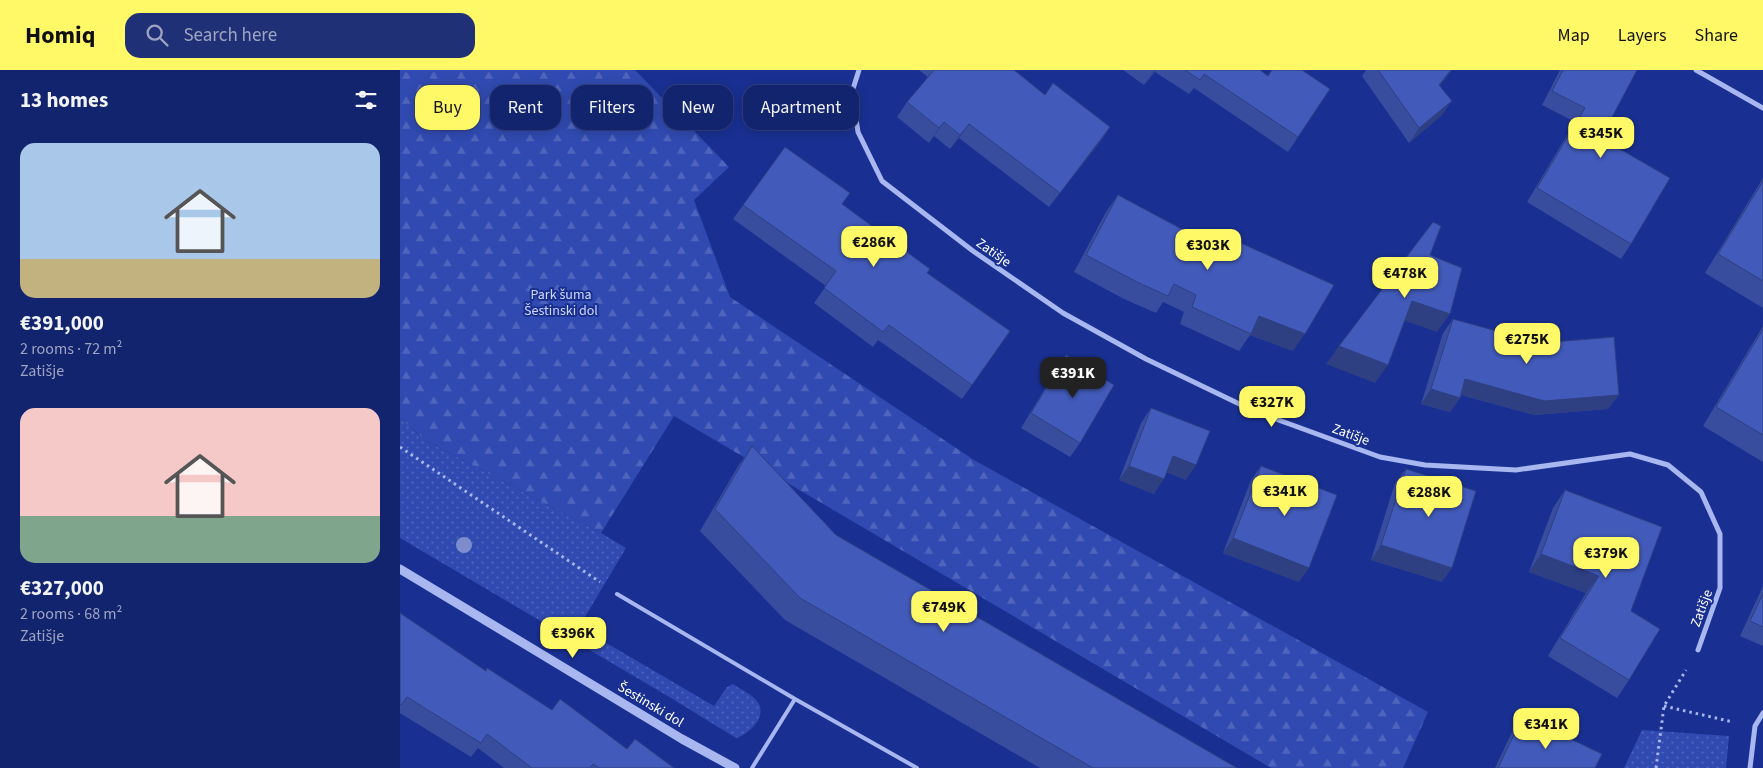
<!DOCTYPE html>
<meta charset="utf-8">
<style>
:root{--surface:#13246e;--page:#203076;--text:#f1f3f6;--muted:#9da4c2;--line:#324181;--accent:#fff867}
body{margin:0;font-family:"Source Sans 3",sans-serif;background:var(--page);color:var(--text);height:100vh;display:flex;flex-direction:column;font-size:19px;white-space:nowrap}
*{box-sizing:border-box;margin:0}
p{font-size:16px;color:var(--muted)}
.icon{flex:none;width:28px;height:28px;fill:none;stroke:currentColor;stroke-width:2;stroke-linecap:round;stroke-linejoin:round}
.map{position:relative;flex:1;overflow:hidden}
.panel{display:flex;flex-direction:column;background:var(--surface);width:400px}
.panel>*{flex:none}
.hud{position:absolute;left:15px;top:15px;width:475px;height:45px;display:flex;gap:10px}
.price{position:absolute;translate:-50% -42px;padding:0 11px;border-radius:10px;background:var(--accent);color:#111;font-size:16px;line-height:32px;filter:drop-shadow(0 1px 2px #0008)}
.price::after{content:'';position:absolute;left:50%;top:30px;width:15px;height:11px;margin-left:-8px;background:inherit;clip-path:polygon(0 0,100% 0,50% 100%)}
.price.on{background:#222;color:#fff}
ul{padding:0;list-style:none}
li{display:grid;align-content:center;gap:10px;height:265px;padding:0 20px}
li span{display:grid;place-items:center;height:155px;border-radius:15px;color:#555}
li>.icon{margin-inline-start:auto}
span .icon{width:90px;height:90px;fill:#fffc;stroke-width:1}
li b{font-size:21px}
h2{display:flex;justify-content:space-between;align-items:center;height:60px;padding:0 20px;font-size:21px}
.tag{padding:0 18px;border-radius:15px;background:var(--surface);box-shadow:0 2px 12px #0003,0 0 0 1px var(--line);font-size:18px;line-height:45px}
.tag.on{background:var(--accent);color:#111}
header{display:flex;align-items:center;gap:30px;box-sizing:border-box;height:70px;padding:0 25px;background:var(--accent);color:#111}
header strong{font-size:24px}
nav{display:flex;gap:28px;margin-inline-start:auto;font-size:18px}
.search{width:350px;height:45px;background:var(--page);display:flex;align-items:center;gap:12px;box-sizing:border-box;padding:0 18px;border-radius:15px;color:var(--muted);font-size:19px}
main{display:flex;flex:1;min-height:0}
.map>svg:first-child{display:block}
.grass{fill:url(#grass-dots)}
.forest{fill:url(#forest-firs)}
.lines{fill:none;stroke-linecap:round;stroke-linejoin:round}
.path{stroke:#a8b7f0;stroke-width:3;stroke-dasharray:2.5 4;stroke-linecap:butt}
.service{stroke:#a8b7f0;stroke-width:4}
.minor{stroke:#a8b7f0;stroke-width:5}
.tertiary{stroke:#a8b7f0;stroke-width:9}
.tree{fill:#7d8ccc}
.wall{fill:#394d9f}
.shaded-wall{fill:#2e3f82}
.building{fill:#425ab9;stroke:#2e3f82}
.labels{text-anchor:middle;stroke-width:4;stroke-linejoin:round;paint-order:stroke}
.street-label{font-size:14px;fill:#fff;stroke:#193092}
.park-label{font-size:14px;fill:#cfd8fb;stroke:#193092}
</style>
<header>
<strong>Homiq</strong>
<div class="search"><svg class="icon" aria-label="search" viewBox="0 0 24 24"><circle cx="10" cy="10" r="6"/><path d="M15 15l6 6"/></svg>Search here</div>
<nav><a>Map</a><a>Layers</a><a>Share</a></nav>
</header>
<main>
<section class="panel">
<h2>13 homes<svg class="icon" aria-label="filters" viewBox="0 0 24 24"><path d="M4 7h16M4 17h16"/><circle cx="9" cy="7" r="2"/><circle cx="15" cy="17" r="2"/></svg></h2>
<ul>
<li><span style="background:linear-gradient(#a9c7e8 75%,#c2b280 0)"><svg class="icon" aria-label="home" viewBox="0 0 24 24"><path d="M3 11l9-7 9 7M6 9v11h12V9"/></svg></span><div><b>€391,000</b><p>2 rooms · 72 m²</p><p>Zatišje</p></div></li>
<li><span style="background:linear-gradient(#f6c9c9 70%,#7fa58c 0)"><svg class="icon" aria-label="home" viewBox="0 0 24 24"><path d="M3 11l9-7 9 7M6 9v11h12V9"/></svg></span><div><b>€327,000</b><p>2 rooms · 68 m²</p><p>Zatišje</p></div></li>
</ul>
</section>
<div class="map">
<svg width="1363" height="698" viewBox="0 0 1363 698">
<defs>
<pattern id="grass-dots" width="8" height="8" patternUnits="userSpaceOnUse" patternTransform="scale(1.25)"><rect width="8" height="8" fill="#304ab1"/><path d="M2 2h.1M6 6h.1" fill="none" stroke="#4f65bd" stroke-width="1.8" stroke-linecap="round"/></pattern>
<pattern id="forest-firs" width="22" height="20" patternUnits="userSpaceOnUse" patternTransform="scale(1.25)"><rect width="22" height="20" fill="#304ab1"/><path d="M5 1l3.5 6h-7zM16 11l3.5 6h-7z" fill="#4f65bd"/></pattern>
</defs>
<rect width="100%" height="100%" fill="#193092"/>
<path class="grass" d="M0,348L25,370L201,463L226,478L179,557L314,636L327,617L333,614C340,619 350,623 356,630C370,645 349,664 336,668L271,628L0,468Z
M1242,660L1329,666L1326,698H1224Z"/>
<path class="forest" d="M0,0H235L329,97L294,130L330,227L574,390L1028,642L1003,698H871L274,346L201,463L25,370L0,348Z"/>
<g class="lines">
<path class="path" d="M0,377L200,512
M1264,636L1333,652
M1256,698L1264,636L1286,600"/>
<path class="service" d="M217,524L395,629L352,698
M395,629L517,698"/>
<path class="minor" d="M459,0L452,22L458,62L482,111L573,181L663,243L746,289L854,341L980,387L1025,395L1116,400L1230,384L1268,395L1301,422L1320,464V518L1298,580
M1296,0L1363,38
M1350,698L1355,656L1363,643"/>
<path class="tertiary" d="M0,499L282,669L335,698"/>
</g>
<circle class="tree" cx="64" cy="475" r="8"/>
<path class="wall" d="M519,0H614L645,25L710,57L700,72L649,137L559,68L550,79L534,66L529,73L497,47L507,32L528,7Z
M723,0H860L898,67L888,82L794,18L789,24L755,2L744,15Z
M966,0H1052L1040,15L1042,45L1009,73L962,6Z
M1160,0H1237L1201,68L1231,174L1221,189L1127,132L1175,52L1142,35Z
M385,77L442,134L527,203L610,261L562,329L478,270L473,277L414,233L426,216L333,149Z
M1363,108V238L1305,203Z
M718,125L815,177L823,165L893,281L850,265L839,281L780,254L784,242L763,232L756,243L724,229L674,202L706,142Z
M1053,249L1219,325L1208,339L1134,345L1061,325L1060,328L1050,342L1021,334L1043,263Z
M1363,256V392L1303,356Z
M666,285L680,373L670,387L621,358L656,300Z
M751,338L786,410L766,402L754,424L719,410L741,353Z
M352,376L436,465L837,698H640L385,550L300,461L337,398Z
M861,396L899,512L823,483L851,410Z
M1006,399L1042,512L971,490L995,413Z
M1165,420L1231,541L1229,610L1217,628L1148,586L1186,523L1129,502L1153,438Z
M1363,516V576L1340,566Z
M0,543L85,601L152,640L227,679L274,698H104L78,678L71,687L0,643Z
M1123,646L1195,698H1095L1113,660Z"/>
<path class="shaded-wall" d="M755,0H756L744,15L754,1Z
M1051,0H1052L1029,29L1039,15Z
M1052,31L1042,45L1009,73L1019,58Z
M544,52L529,73L539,58Z
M569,54L559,68L550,79L560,65Z
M710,57L700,72L649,137L660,123Z
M1012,231L1050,244L1037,262L999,249Z
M859,246L905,264L893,281L850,265Z
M939,276L988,295L975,313L926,294Z
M1065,309L1219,325L1208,339L1134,345L1055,323Z
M1031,319L1060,328L1050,342L1021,334Z
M773,386L796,395L786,410L763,401Z
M729,396L764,409L754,424L719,410Z
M833,468L909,498L899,512L823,483Z
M981,475L1052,498L1042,512L971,490Z
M1141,484L1199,506L1186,523L1129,502Z"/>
<path class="building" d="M534,0H614L645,25L653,13L710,57L660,123L569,54L560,65L544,52L539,58L507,32Z
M785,0H860L868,6L872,0H902L930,19L898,67L804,4L800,10Z
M978,0H1051L1039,15L1052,31L1019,58Z
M1163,0H1237L1201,68L1270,108L1231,174L1137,118L1185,38L1152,21Z
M385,77L450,123L442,134L530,199L527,203L610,261L572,315L489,255L483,262L424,218L436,201L343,135Z
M1363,111V211L1318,184Z
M718,125L817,178L823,165L934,215L905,264L859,246L851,264L792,237L796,225L774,214L768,226L737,212L686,185Z
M1033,152L1041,156L1030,185L1062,198L1050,244L1012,231L988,295L939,276Z
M1053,249L1140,273L1214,267L1219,325L1144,331L1065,309L1060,328L1031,319Z
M1363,259V365L1316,337Z
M666,285L714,315L680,373L631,343Z
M751,338L810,361L796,395L773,386L764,409L729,396Z
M352,376L436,465L837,698H693L400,528L315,439Z
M861,396L937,425L909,498L833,468Z
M1006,399L1076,421L1052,498L981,475Z
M1165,420L1262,457L1231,541L1260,559L1229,610L1160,568L1199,506L1141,484Z
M1363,524V557L1350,551Z
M0,543L86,601L87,598L152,640L160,629L227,679L235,669L274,698H199L193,694L190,698H132L87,664L81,673L7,627L1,635L0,634Z
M1123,646L1202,684L1195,698H1098Z"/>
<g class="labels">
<g class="street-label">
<text transform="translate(594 182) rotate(35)" y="5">Zatišje</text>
<text transform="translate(951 364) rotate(20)" y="5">Zatišje</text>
<text transform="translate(1301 538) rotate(-70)" y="5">Zatišje</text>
<text transform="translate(251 634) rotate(31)" y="5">Šestinski dol</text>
</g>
<g class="park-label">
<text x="161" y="229">Park šuma<tspan x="161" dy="16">Šestinski dol</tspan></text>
</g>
</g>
</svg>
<b class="price" style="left:1201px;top:89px">€345K</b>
<b class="price" style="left:474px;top:198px">€286K</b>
<b class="price" style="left:808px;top:201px">€303K</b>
<b class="price" style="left:1005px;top:229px">€478K</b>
<b class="price" style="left:1127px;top:295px">€275K</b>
<b class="price on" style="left:673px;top:329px">€391K</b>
<b class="price" style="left:872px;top:358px">€327K</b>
<b class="price" style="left:885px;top:447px">€341K</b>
<b class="price" style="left:1029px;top:448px">€288K</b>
<b class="price" style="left:1206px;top:509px">€379K</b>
<b class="price" style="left:544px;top:563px">€749K</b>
<b class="price" style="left:173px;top:589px">€396K</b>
<b class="price" style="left:1146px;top:680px">€341K</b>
<div class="hud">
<a class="tag on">Buy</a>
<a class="tag">Rent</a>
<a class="tag">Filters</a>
<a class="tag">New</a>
<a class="tag">Apartment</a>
</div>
</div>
</main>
